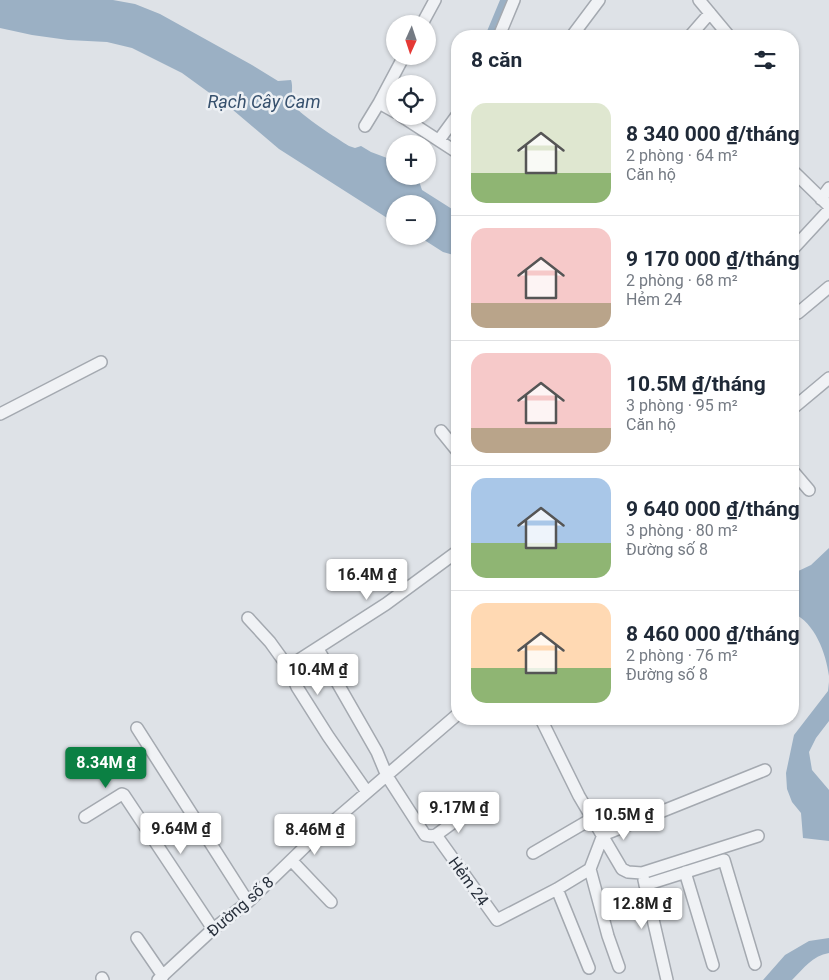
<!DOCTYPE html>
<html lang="vi">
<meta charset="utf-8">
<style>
:root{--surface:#fff;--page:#f6f6f7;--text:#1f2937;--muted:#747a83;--line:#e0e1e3;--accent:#0b8043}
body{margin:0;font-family:Roboto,sans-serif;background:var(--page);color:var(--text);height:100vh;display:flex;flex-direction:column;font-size:19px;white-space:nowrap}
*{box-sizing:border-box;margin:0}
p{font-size:16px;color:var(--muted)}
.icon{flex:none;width:28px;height:28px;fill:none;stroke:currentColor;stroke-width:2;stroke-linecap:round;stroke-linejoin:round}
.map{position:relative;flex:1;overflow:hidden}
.panel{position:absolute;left:451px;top:30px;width:348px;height:695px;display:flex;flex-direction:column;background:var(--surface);border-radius:20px;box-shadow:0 1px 4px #0004}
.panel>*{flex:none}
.needle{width:32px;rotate:183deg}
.buttons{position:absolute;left:386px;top:15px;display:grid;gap:10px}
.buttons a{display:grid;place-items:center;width:50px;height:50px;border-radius:50%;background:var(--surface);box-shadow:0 1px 4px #0004;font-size:25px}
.price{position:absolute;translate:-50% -42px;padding:0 11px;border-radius:5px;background:#fff;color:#222;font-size:16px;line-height:32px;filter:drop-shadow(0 1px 2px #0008)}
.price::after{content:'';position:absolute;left:50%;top:30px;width:15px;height:11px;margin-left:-8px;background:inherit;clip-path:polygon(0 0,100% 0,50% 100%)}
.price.active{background:var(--accent);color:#fff}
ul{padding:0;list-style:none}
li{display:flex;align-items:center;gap:15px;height:125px;padding:0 20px}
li+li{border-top:1px solid var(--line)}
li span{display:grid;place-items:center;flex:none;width:140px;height:100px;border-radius:15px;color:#555}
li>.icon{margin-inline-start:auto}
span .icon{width:60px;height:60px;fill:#fffc;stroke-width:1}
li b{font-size:21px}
h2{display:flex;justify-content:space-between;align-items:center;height:60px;padding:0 20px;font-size:21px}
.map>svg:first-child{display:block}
.water{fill:#9bb0c4}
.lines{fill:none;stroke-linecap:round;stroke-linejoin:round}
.minor-casing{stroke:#a4a9b0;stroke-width:14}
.minor{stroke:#f0f2f5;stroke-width:11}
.labels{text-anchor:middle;stroke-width:5;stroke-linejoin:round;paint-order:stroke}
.street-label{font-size:16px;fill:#28303c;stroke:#edf0f4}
.water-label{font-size:18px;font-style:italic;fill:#36506d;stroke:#edf0f4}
</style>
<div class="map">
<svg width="829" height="980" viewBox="0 0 829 980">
<rect width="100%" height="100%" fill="#dee2e7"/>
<path class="water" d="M0,0H113L135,4L160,14L252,65L278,81L291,80C294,89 289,96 295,106C300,115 338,139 349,146L355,148L361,146L371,152L395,161V176H420V184L422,190L452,209L457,211V256L443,252L418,236H428V204H395V223L279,149L233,110L182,73L132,48L107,42L68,40L32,35L0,28Z
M500,0H511L495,36H485Z
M829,548V676C826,653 815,623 793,613L792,574L811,565Z
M829,682V721L816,738L809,752L812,770L829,790V841L803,838L801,813L792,802L787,789L786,773L794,735L828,691Z
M829,938V953C812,956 804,968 792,980H763L785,955L809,941Z"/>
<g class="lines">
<g class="minor-casing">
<path id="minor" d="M699,0L729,36
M422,24L435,0
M499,36L514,0
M572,36L599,0
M690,36L710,13
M395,112L379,103L404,56
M401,116L458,153
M365,126L379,103
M439,140L458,114
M792,170L829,206
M821,199L829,188
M792,250L829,210
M798,313L829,287
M792,409L829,378
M0,414L101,362
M441,431L458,452
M792,470L809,490
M248,618L270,642L288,667L297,687L328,736L367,792
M318,649L377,752L387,776L425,835L431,836L436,835L497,920L557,889L590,869L603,835L765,770
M288,667L386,604L458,551
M541,719L579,796L622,869L628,872L642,873L758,836
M137,728L248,902
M85,817L122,794L124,795L213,929
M436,835L466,813
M533,853L593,818
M292,861L331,902
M590,869L608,936L619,967
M685,872L713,965
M644,880L667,980
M645,885L724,860L755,964
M557,889L589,968
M137,938L163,976
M102,978L103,980
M158,980L213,929L248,902L314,838L458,714"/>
</g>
<use href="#minor" class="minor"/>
</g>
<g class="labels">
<g class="street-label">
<text transform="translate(469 881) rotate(54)" y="6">Hẻm 24</text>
<text transform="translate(240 906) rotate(-41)" y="6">Đường số 8</text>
</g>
<g class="water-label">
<text x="264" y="108">Rạch Cây Cam</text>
</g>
</g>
</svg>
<div class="buttons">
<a><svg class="needle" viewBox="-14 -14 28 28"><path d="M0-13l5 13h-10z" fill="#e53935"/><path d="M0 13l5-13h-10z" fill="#747a83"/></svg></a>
<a><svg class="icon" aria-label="locate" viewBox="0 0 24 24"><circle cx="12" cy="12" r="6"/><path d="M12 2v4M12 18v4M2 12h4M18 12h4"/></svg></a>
<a>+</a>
<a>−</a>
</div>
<b class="price" style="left:367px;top:601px">16.4M ₫</b>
<b class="price" style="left:318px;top:696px">10.4M ₫</b>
<b class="price active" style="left:106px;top:789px">8.34M ₫</b>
<b class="price" style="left:459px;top:834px">9.17M ₫</b>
<b class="price" style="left:624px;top:841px">10.5M ₫</b>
<b class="price" style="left:181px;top:855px">9.64M ₫</b>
<b class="price" style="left:315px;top:856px">8.46M ₫</b>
<b class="price" style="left:642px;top:930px">12.8M ₫</b>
<section class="panel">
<h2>8 căn<svg class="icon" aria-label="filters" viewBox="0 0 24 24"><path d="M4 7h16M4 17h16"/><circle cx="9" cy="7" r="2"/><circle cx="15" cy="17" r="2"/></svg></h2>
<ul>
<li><span style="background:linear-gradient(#dfe7d0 70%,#8fb573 0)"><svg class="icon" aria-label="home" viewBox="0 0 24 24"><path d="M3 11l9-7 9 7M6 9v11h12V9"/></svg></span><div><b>8 340 000 ₫/tháng</b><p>2 phòng · 64 m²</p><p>Căn hộ</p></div></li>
<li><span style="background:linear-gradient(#f6c9c9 75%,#b9a48a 0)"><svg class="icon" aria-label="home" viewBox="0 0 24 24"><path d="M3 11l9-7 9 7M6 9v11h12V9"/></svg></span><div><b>9 170 000 ₫/tháng</b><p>2 phòng · 68 m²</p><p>Hẻm 24</p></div></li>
<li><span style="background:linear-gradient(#f6c9c9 75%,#b9a48a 0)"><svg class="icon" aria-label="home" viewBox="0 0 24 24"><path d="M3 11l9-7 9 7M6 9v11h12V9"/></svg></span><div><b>10.5M ₫/tháng</b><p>3 phòng · 95 m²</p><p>Căn hộ</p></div></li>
<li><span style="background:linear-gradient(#a9c7e8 65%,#8fb573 0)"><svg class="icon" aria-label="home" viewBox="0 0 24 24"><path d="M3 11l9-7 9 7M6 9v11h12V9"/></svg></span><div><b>9 640 000 ₫/tháng</b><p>3 phòng · 80 m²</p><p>Đường số 8</p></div></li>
<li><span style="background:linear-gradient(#ffd9b3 65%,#8fb573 0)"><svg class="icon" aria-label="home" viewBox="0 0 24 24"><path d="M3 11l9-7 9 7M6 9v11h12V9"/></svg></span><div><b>8 460 000 ₫/tháng</b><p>2 phòng · 76 m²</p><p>Đường số 8</p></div></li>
</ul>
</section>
</div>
